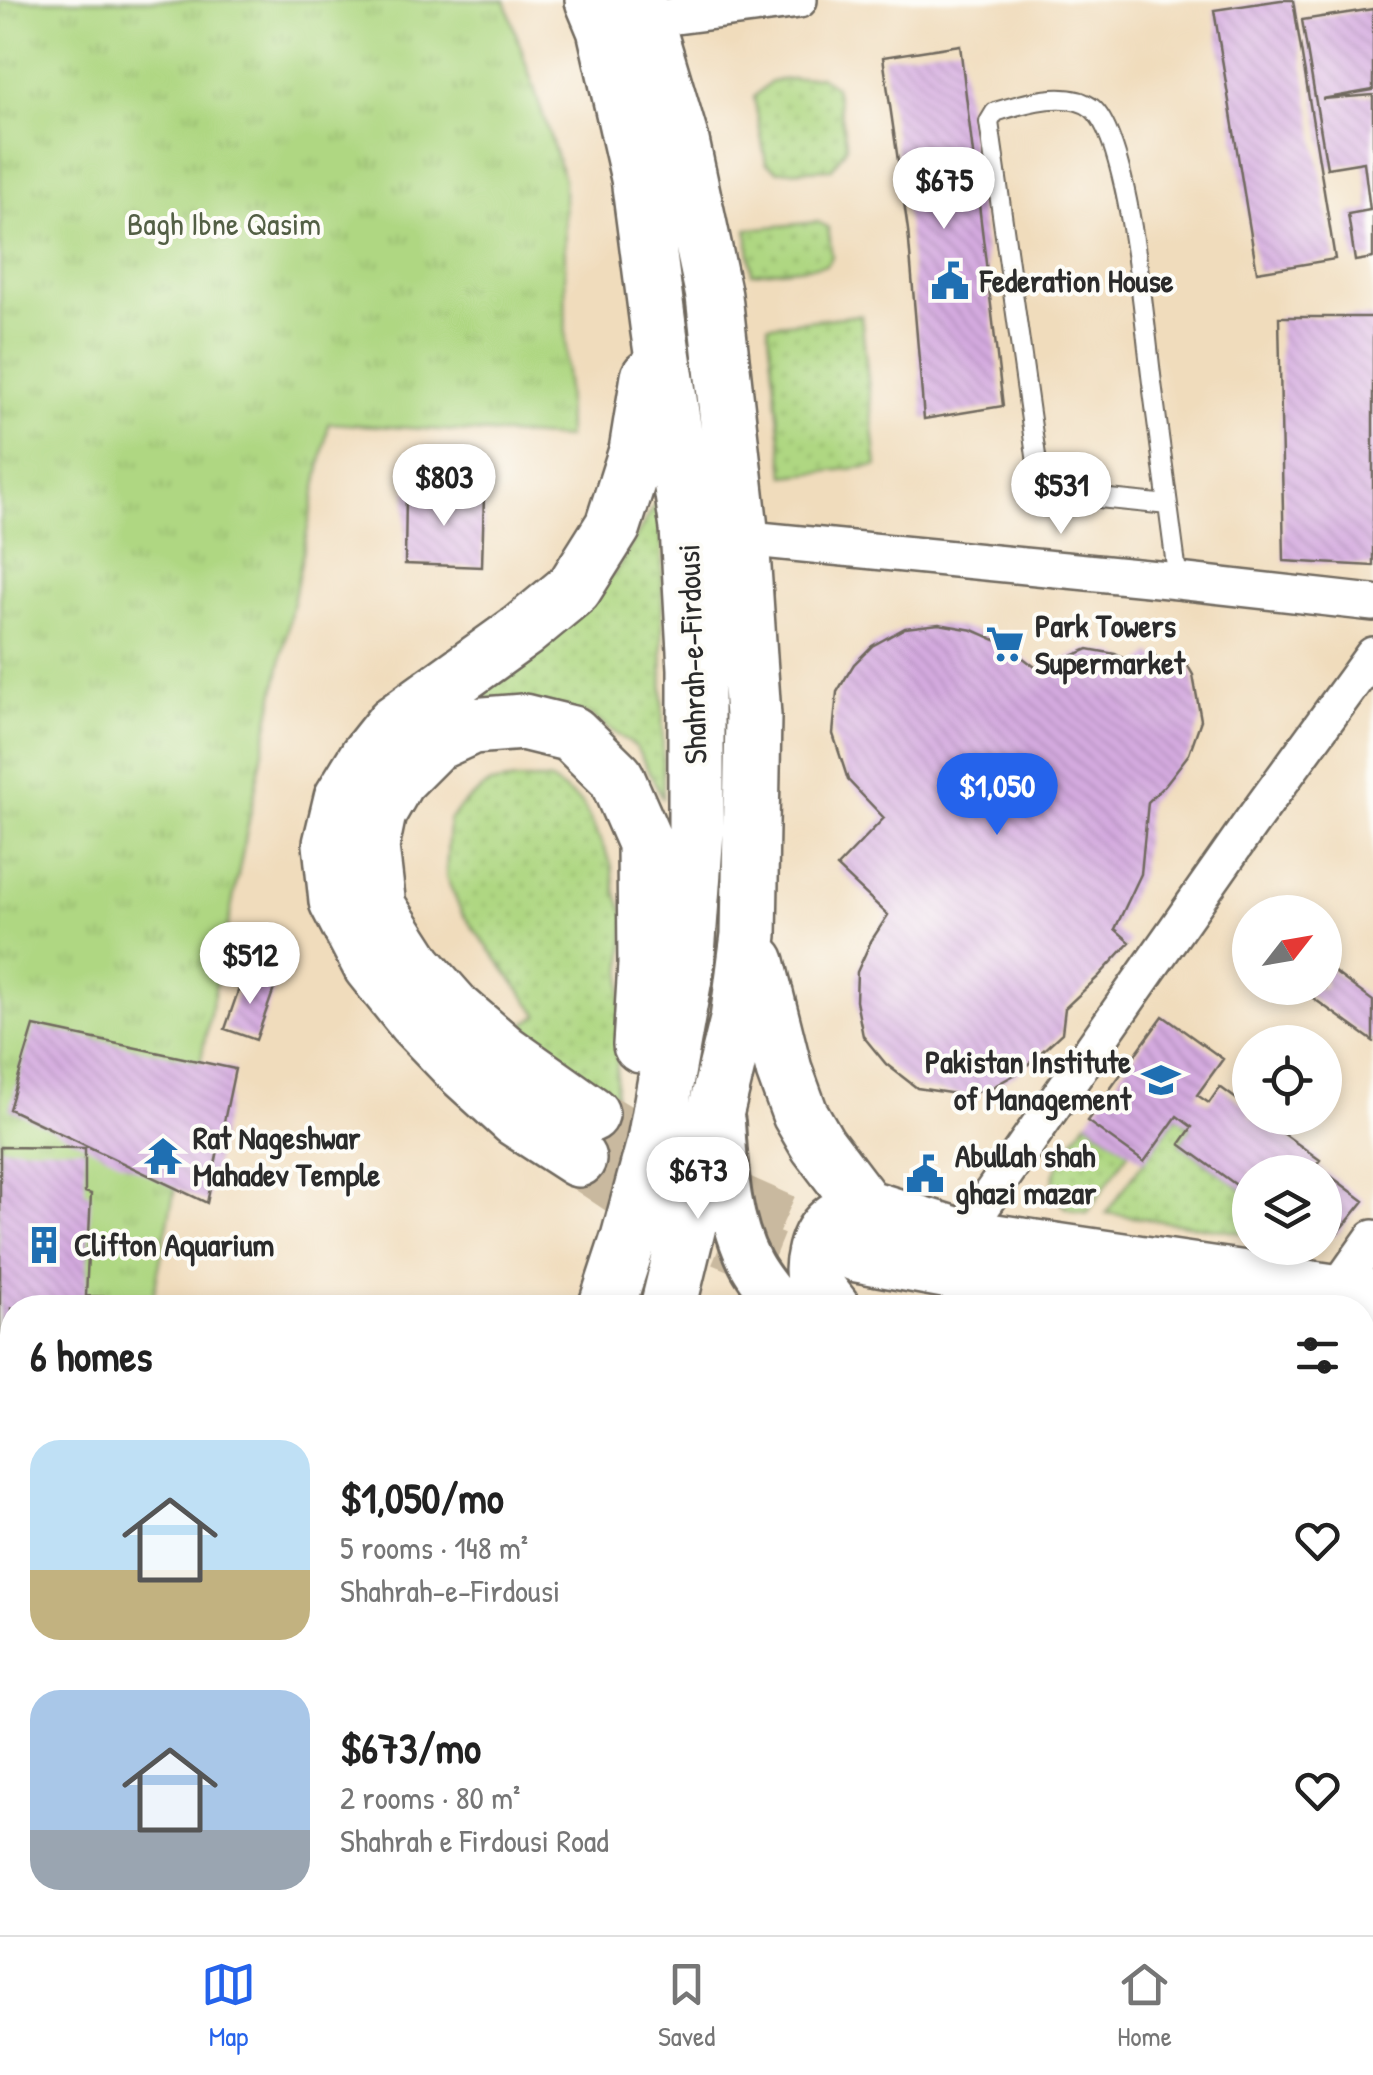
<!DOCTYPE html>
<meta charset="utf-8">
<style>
:root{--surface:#fff;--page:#f2f2f2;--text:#222;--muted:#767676;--line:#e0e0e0;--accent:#2563eb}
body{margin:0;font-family:"Patrick Hand",sans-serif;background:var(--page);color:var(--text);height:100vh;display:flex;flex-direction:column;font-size:38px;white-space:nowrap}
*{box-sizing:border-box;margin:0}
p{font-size:32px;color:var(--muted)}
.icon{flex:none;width:55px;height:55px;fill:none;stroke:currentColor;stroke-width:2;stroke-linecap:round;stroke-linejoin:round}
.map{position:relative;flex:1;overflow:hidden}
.details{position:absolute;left:0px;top:1295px;width:1375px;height:640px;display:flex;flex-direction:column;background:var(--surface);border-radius:40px 40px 0 0;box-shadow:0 5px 15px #0003}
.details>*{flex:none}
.needle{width:65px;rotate:59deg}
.fabs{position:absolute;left:1232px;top:895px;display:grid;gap:20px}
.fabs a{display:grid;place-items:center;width:110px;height:110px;border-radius:50%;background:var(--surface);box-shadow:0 5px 15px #0003;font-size:50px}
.price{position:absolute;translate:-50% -85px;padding:0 22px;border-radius:35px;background:#fff;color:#222;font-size:32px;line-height:65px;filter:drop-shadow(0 2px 5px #0008)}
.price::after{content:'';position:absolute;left:50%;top:60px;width:30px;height:22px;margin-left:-15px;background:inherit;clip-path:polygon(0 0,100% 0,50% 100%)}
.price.current{background:var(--accent);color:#fff}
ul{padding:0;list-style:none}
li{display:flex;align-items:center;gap:30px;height:250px;padding:0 30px}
li span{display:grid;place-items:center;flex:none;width:280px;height:200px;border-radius:30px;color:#555}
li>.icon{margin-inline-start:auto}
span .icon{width:120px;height:120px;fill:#fffc;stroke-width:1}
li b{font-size:42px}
h2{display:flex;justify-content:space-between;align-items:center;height:120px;padding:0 30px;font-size:42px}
.tab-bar{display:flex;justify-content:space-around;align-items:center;height:140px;border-top:2px solid var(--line);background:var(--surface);font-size:28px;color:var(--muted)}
.tab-bar a{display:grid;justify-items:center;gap:5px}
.tab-bar .current{color:var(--accent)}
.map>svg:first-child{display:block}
.grass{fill:url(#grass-dots);stroke:#6d8156;stroke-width:2.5}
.park{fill:url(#park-tufts);stroke:#6d8156;stroke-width:2.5}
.building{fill:url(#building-back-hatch)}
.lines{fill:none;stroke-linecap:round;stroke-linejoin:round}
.primary-tunnel{stroke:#c9b99f;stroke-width:55;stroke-dasharray:55 28;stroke-linecap:butt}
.service-casing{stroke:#70695e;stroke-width:22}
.minor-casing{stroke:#70695e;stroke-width:40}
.tertiary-casing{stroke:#70695e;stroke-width:48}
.primary-casing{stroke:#70695e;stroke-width:60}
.service{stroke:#fff;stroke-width:18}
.minor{stroke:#fff;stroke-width:35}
.tertiary{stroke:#fff;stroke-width:42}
.primary{stroke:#fff;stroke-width:55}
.labels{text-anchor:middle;stroke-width:8;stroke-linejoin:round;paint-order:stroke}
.park-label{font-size:32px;fill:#535f45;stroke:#fdfcf7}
.poi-label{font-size:32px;font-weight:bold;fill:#2b2b2b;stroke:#fdfcf7;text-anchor:start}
.street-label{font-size:32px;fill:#2b2b2b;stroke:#fdfcf7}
</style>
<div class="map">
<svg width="1373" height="1935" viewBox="0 0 1373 1935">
<defs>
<pattern id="grass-dots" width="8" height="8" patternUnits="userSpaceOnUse" patternTransform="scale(2.5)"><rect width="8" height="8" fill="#afd782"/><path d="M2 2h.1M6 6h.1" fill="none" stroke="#97b970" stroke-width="1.8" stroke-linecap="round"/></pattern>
<pattern id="park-tufts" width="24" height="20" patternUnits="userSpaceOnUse" patternTransform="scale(2.5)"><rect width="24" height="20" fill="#afd782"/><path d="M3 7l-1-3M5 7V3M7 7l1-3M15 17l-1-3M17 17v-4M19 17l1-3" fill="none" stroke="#97b970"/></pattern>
<pattern id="building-back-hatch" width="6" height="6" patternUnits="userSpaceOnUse" patternTransform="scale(2.5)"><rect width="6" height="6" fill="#d4aadf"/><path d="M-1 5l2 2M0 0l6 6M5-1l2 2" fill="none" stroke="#b692c0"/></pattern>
</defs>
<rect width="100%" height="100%" fill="#fdfcf7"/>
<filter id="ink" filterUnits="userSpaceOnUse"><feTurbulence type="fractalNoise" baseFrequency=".01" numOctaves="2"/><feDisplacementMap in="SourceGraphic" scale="20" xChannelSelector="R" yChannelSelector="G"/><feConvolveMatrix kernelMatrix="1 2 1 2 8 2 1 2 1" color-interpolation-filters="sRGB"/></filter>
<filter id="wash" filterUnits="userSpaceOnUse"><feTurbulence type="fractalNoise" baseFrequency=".0048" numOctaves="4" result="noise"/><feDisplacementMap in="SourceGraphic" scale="40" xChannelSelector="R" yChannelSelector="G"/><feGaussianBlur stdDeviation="2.25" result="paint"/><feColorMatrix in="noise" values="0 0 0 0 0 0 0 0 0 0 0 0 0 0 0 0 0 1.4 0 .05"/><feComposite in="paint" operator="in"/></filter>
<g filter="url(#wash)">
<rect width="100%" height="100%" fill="#f0dcbc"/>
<path class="grass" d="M820,76L835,87L847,146L832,169L778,171L766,163L754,97L771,81Z
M818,222L828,227L832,257L826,265L752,273L747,229Z
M861,315L877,466L785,476L768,325Z
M660,496L662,537L663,799L636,747L588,714L458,709L616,571Z
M516,780H550L582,803L611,863L616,893L626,917L615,1097L568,1066L523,1024L539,1015L462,913L446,877L449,820L464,803L489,784Z
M1177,1116L1192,1127L1180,1144L1250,1195V1234L1106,1213Z
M1087,1121L1129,1151L1087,1213C1079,1211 1069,1210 1064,1206C1034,1186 1074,1140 1087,1121Z"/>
<path class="park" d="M0,0H505L564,179L567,438L329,423L151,1307L12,1308V1922L16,1923L12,1935H0Z"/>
<g id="blocks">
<path class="building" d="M1281,0H1293L1335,259L1257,272L1214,10Z
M1373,9V90L1322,99L1373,95V258L1355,261L1348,214L1370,210L1364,162L1327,168L1302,20Z
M960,45L1003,406L924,419L908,230L883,57Z
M1279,317H1373V566L1284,561Z
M406,491L484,494L482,567L405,564Z
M939,624L973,630L1005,644L1039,670L1088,649L1115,654L1138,666L1152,653L1165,666L1185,661L1193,675L1201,720L1189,754L1165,785L1148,802L1141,874L1115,929L1130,942L1098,977L1065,1008L1062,1033L1021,1071L989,1089L963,1095L917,1088L886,1064L863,1036L856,1001L857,972L871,941L888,915L837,867L884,818L848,780L833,734L837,692L854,664L872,646L905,628Z
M1250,916V952L1234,940Z
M1325,965L1373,1001V1041L1299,988H1325Z
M244,974L275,986L256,1040L225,1029Z
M1163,1016L1223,1059L1197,1095L1209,1103L1220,1087L1250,1109V1118H1262L1320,1160L1316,1165L1364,1201L1338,1233L1331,1237L1325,1233V1172H1250V1195L1180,1144L1192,1127L1177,1116L1144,1162L1087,1121Z
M34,1026L235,1069L207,1203L9,1109Z
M0,1147L85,1148V1192L91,1194L86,1296L159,1299L158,1308H12V1441L0,1440Z
M1373,1412V1678L1362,1670V1414Z
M989,1922H1045L1036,1935H980Z
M1174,1922H1220L1226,1927L1220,1935H1191Z
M1297,1922H1325L1342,1935H1288Z"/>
</g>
</g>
<g filter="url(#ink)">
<use href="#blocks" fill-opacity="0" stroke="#70695e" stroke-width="2.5"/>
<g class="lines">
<path class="primary-tunnel" d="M591,1114L735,1200L857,1254
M578,1159L659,1213L840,1287"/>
<g class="service-casing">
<path id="service" d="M1168,505L1060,494L1045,482L1037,463L989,122L995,112C1021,104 1067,89 1092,108C1130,140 1145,329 1152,383C1161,449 1169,515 1178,581"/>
</g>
<g class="minor-casing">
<path id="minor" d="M645,20L799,0
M741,538L1178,581L1373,603
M961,1237L1250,824L1373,655
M1334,1293L1373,1238
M1276,1935L1286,1922"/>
</g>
<g class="tertiary-casing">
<path id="tertiary" d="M723,1122C726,1169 728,1220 750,1262C758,1278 772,1294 783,1308
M1362,1760L1373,1769
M1362,1813L1373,1821"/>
</g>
<g class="primary-casing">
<path id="primary" d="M593,0L605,29L639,178L658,325L688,528L696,669V831L686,967L654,1146L629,1238L606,1308
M636,0L645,20L681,141L714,296L741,538L753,716L749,935L738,1020L668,1308
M757,962L784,1070L800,1114L818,1145L865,1207L961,1237L1373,1298
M591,1114L505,1053L454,1009L416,966L378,907L371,847L378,813L397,780L433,744L472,726L523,722L572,734L616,777L645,843L646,964L641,1045
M578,1159L516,1119L461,1069L415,1021L371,966L337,901L331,844L342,798L367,757L394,723L522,631L574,588L613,526L637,451L649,377
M857,1254L1086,1296L1179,1308
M832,1308C827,1301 821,1295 817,1288C812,1277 812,1267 815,1255C820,1227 838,1214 865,1207
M1362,1372L1373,1371
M539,1922L541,1935
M597,1922L600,1935"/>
</g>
<use href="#service" class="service"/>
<use href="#minor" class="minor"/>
<use href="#tertiary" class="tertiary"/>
<use href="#primary" class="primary"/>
</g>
</g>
<defs>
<g id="civic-bare" transform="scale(3)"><path d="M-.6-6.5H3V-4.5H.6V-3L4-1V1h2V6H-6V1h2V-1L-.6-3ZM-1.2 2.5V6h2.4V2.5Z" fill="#1f6fb2" stroke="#fdfcf7" stroke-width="2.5" paint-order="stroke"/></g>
<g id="supermarket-bare" transform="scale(3)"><path d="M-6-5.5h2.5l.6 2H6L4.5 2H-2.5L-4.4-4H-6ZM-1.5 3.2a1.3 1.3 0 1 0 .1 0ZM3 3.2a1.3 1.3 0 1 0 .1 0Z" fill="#1f6fb2" stroke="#fdfcf7" stroke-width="2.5" paint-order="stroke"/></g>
<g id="university-bare" transform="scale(3)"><path d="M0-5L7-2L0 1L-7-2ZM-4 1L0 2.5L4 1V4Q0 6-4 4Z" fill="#1f6fb2" stroke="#fdfcf7" stroke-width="2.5" paint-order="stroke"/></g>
<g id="temple-bare" transform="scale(3)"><path d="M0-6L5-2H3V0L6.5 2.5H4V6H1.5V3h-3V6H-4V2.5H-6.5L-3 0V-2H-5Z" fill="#1f6fb2" stroke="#fdfcf7" stroke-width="2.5" paint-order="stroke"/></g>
<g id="building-bare" transform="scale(3)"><path d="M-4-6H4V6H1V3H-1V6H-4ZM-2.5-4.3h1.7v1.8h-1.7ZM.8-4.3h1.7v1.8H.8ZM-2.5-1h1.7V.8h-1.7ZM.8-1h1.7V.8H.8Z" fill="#1f6fb2" stroke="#fdfcf7" stroke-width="2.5" paint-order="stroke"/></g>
</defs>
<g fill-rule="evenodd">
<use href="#civic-bare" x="950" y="281"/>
<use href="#supermarket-bare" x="1005" y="644"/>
<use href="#university-bare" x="1161" y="1080"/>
<use href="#temple-bare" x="163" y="1156"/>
<use href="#civic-bare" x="925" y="1174"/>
<use href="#building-bare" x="44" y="1245"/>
</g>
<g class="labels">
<g class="park-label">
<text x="224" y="235">Bagh Ibne Qasim</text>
</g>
<g class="poi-label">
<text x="980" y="292">Federation House</text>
<text x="1035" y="637">Park Towers<tspan x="1035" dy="37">Supermarket</tspan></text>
<text x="1131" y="1073" text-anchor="end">Pakistan Institute<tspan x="1131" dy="37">of Management</tspan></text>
<text x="193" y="1149">Rat Nageshwar<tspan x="193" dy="37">Mahadev Temple</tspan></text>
<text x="955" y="1167">Abullah shah<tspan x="955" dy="37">ghazi mazar</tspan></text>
<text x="74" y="1256">Clifton Aquarium</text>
</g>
<g class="street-label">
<text transform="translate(692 654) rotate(-92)" y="11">Shahrah-e-Firdousi</text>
</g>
</g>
</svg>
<div class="fabs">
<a><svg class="needle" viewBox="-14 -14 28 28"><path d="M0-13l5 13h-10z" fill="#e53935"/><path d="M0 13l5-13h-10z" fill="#767676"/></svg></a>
<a><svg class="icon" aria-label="locate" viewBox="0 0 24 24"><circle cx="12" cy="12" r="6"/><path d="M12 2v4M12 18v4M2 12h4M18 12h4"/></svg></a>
<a><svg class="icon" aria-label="layers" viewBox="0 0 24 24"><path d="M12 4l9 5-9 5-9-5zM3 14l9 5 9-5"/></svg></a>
</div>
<b class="price" style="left:944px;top:232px">$675</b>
<b class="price" style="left:444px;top:529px">$803</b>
<b class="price" style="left:1061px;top:537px">$531</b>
<b class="price current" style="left:997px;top:838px">$1,050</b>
<b class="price" style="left:250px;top:1007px">$512</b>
<b class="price" style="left:698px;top:1222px">$673</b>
<section class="details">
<h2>6 homes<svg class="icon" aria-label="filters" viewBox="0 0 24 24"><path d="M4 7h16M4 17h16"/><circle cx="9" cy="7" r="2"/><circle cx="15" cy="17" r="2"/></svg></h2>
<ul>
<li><span style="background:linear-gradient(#bfe0f5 65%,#c2b280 0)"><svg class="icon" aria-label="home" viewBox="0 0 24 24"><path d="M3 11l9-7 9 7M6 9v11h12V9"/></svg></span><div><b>$1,050/mo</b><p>5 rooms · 148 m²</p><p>Shahrah-e-Firdousi</p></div><svg class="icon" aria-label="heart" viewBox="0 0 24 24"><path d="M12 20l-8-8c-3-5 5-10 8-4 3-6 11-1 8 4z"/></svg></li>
<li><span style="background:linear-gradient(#a9c7e8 70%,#9aa5b1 0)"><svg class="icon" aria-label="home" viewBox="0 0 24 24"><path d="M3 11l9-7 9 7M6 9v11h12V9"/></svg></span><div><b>$673/mo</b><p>2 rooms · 80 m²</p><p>Shahrah e Firdousi Road</p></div><svg class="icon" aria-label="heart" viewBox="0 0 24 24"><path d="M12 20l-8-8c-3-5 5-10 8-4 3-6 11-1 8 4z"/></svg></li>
</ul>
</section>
</div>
<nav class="tab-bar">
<a class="current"><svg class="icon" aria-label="map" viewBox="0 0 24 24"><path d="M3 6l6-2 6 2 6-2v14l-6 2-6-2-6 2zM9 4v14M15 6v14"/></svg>Map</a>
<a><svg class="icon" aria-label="saved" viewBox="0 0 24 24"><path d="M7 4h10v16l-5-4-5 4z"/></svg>Saved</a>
<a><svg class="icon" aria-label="home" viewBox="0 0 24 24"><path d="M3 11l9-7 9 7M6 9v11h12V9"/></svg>Home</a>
</nav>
